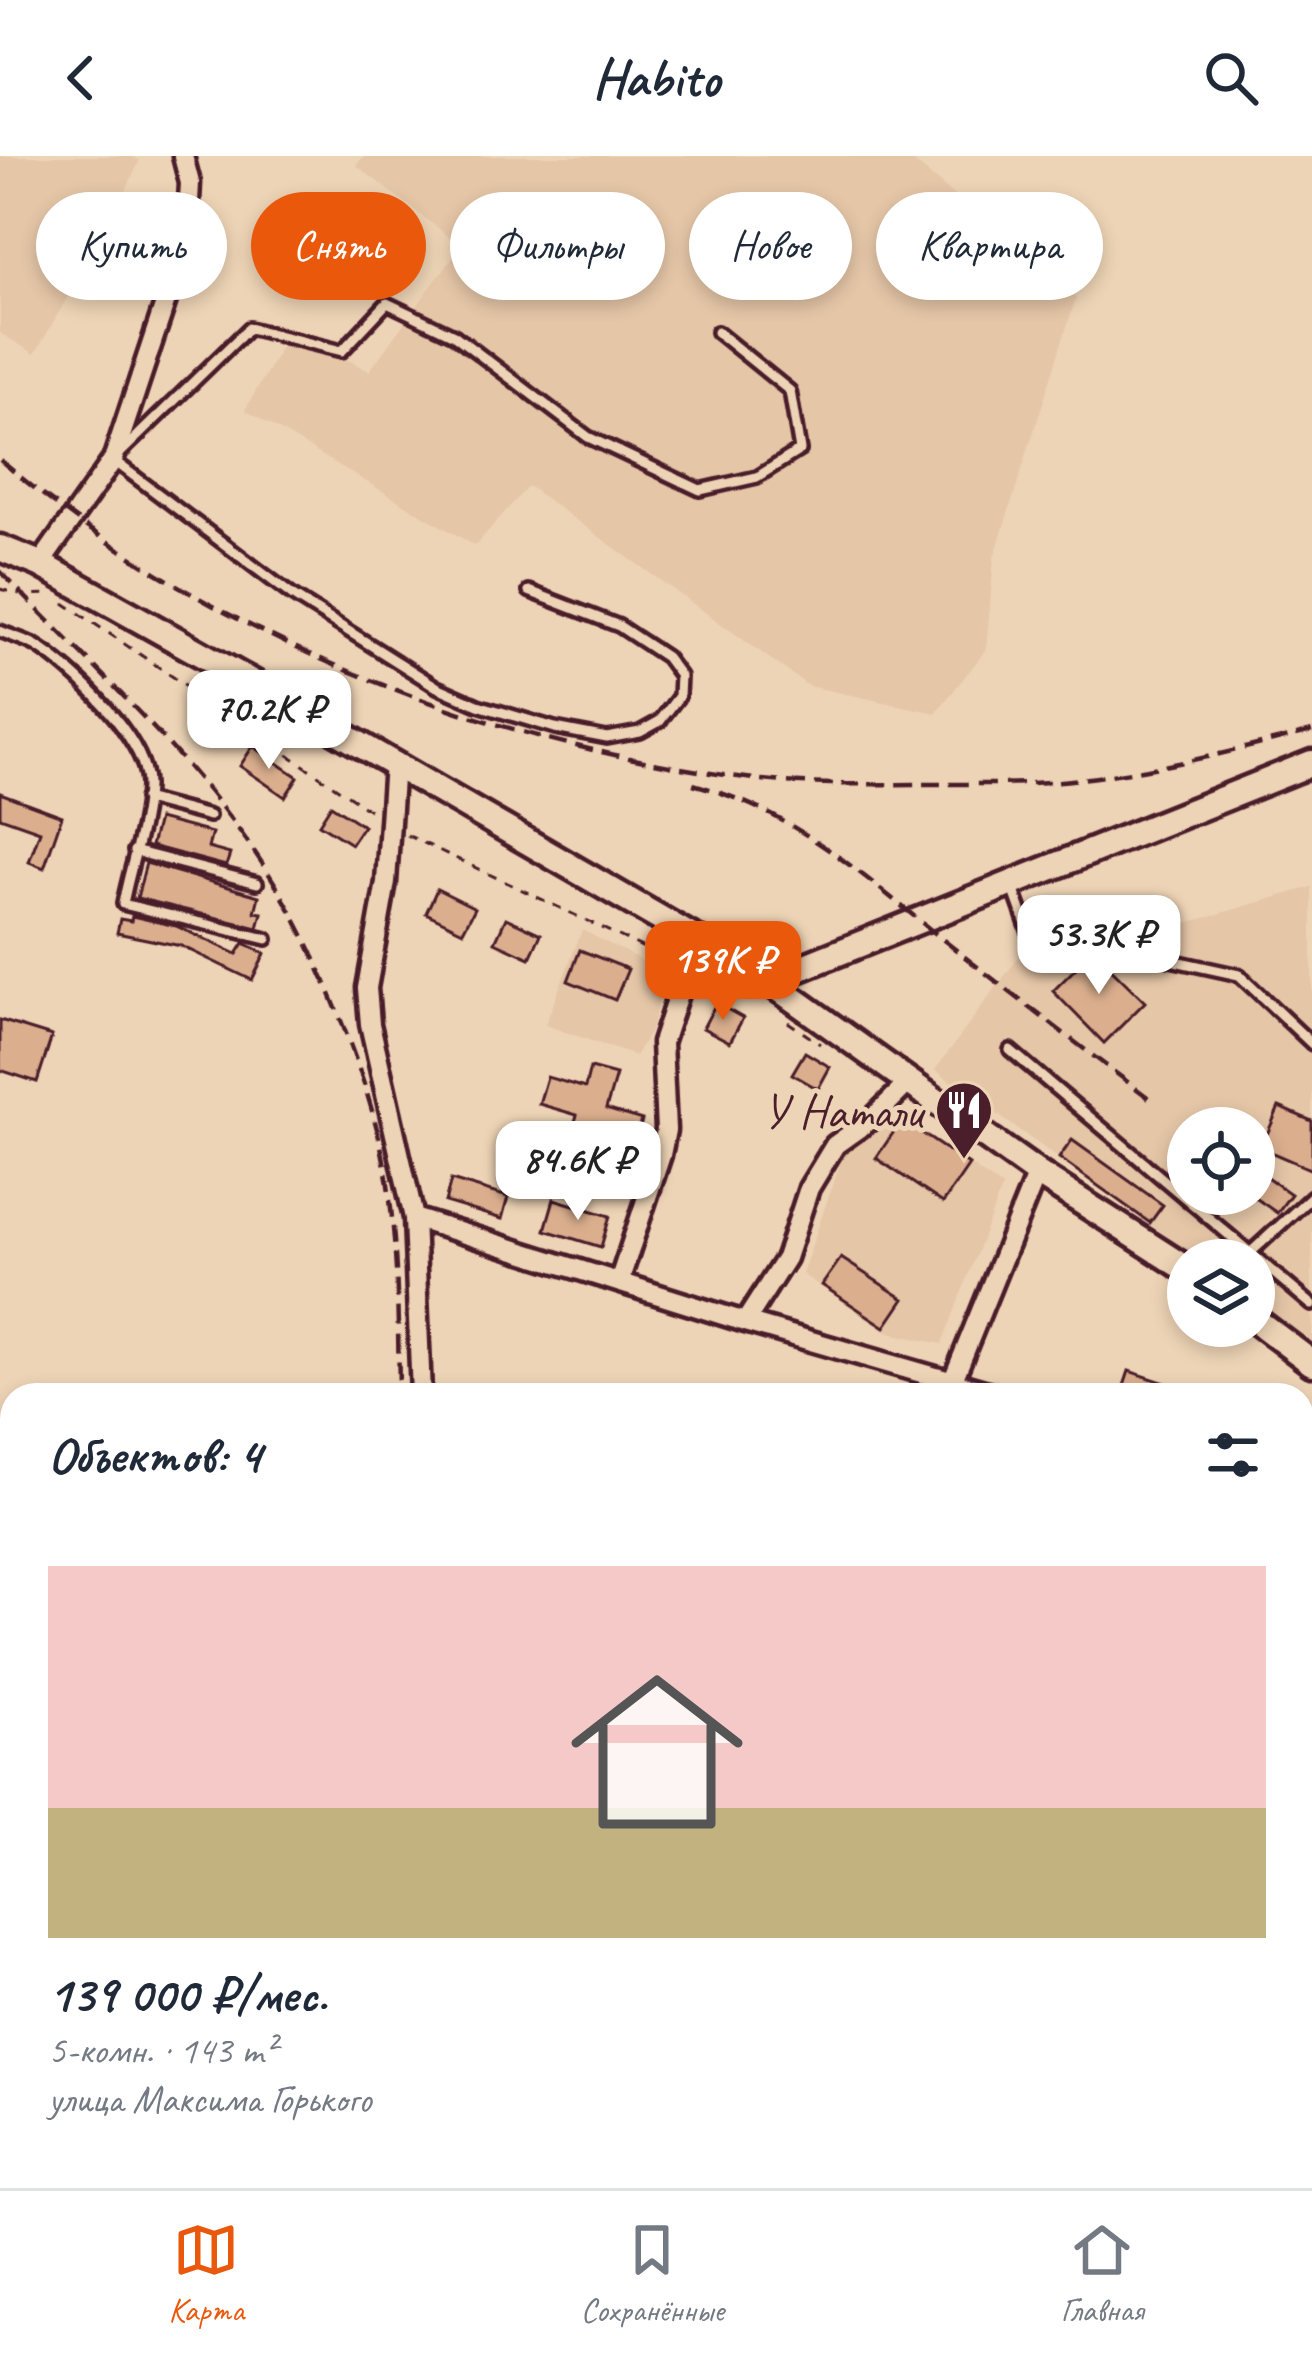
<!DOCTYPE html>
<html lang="ru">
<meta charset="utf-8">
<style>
:root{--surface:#fff;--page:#f6f6f7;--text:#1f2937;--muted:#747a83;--line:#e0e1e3;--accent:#ea580c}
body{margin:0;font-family:Caveat,sans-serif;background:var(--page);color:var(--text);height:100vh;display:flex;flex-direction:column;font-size:45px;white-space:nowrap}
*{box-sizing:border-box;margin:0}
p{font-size:39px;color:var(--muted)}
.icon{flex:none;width:66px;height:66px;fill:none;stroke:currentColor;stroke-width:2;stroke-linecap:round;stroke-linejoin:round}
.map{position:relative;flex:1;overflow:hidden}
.drawer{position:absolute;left:0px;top:1227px;width:1314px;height:807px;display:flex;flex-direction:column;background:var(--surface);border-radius:36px 36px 0 0;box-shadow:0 6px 18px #0003}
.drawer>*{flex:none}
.banner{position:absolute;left:36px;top:36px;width:1242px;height:108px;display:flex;gap:24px}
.tools{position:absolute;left:1167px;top:951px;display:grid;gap:24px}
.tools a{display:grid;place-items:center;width:108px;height:108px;border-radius:50%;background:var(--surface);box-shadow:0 6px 18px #0003;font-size:60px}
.price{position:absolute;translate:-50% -102px;padding:0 27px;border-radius:24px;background:#fff;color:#222;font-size:39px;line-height:78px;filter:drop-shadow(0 3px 6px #0008)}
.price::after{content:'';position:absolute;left:50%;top:72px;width:36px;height:27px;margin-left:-18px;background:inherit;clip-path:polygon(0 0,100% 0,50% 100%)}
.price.active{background:var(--accent);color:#fff}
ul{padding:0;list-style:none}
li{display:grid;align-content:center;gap:24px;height:636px;padding:0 48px}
li span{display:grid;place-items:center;height:372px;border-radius:0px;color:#555}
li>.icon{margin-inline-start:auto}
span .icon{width:216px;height:216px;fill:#fffc;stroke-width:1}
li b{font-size:51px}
h2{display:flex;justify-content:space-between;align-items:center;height:144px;padding:0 48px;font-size:51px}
.chip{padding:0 42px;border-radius:54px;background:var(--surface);box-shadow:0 6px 18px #0003;font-size:42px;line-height:108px}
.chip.active{background:var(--accent);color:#fff}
header{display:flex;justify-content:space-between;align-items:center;height:156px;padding:0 48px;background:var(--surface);font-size:54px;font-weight:800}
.tabs{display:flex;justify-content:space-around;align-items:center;height:168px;border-top:3px solid var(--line);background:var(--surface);font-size:33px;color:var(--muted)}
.tabs a{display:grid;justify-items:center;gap:6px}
.tabs .active{color:var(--accent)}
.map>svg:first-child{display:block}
.built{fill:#e5c6a7;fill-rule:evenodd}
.building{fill:#dbaf8e;stroke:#4a1f2b;stroke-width:3}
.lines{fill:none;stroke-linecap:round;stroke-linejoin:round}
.service-casing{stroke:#4a1f2b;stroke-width:18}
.minor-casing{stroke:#4a1f2b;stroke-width:27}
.tertiary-casing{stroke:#4a1f2b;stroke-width:33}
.path{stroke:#4a1f2b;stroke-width:3;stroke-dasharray:9 9;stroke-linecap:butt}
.service{stroke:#eed4b6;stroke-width:9}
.minor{stroke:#eed4b6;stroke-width:18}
.tertiary{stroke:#eed4b6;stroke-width:24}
.rail{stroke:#4a1f2b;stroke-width:4.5;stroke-dasharray:18 9;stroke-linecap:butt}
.labels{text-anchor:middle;stroke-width:10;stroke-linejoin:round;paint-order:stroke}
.poi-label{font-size:48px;fill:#4a1f2b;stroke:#eed4b6;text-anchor:end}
</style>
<header><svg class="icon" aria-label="back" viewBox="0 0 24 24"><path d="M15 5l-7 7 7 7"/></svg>Habito<svg class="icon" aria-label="search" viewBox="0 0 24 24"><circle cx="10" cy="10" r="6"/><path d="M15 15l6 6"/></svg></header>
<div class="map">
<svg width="1312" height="2032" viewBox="0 0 1312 2032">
<rect width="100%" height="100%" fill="#eed4b6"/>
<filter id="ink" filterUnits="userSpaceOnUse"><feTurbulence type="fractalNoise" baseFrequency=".00833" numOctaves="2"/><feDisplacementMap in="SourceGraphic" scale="24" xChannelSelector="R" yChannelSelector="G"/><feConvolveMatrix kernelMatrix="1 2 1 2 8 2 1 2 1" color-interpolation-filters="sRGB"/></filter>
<g filter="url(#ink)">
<path class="built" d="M0,0H130L140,4L113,62L35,198L0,177Z
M364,0H907L1076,142L994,402L986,494L936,557L808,530L528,330L475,390L245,254L291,174L369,215L461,90L356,9Z
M1312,731V1185L1254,1143V1104H1200L935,914L1026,791L1041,784L1043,776L1173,771ZM1188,972H1254V1038H1188Z
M582,774L666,817L651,874L635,900L545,869Z
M898,960L1002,1031L942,1188L889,1177L802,1118L843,999Z
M0,1516L12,1520V1665L0,1713Z
M559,2022H845L843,2032H563Z"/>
<path class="building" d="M253,590L298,621L285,641L240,610Z
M0,637L62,660L44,712L29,706L40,675L0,661Z
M331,649L363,670L351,688L319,668Z
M158,663L212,677L208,692L230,698L226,710L151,690Z
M146,707L259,740L255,756L262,757L258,772L137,742Z
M437,733L475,752L463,775L426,757Z
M132,760L176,770L237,798L244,787L265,798L252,824L181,790L117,777L120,763L131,765Z
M506,762L541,778L530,802L495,786Z
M580,794L628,813L615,844L568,825Z
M1093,795L1145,846L1104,887L1053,835Z
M716,847L743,862L730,886L703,872Z
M0,864L52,880L37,926L0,914Z
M805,896L830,911L818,933L792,918Z
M590,912L616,919L606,953L642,964L629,1010L567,992L577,959L539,948L547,921L585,932Z
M1279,951L1312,965V1014L1261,992Z
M902,964L969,1009L943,1047L876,1002Z
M1072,984L1163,1049L1150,1067L1059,1002Z
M1254,1012L1291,1038L1277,1057L1254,1041Z
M451,1024L508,1041L502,1063L445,1046Z
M554,1043L610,1060L601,1091L545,1074Z
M841,1102L904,1143L885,1171L822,1129Z
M1129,1215L1193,1236V1239H1121Z"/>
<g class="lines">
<g class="service-casing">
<path id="service" d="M529,435L619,470L666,501L680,520L679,540L660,565L640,576L607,582L555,572L478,549L437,531L293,440L113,304L249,172L342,195L387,147L454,179L588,281L700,334L757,321L800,294L790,235L717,176
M0,475C11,480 24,483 35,489C72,511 148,584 147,630C146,668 130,710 123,748L267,783
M145,643L209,660
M134,695L257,727
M1013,732L1033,788
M1134,796L1239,819L1312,888
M1010,894L1312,1149
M1250,1097L1312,1040"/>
</g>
<g class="minor-casing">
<path id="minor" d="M40,408L113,304L187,81L190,27L183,0
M394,607L386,726L367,832L370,868L414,1062L421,1239
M414,1062L745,1166L998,1239
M619,1126L661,999L666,974L662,887L696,783
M745,1166L786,1102L809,1032L835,989L873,962L909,926
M947,1239L1037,1017
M0,1506L12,1512
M1302,1582L1312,1603
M0,1980H12
M1302,1982L1312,1986
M946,2032L949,2022
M1140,2032L1143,2022"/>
</g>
<g class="tertiary-casing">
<path id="tertiary" d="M0,392L40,408L264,533L768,825L1037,1017L1188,1114
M768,825L1312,607
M1254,1163L1312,1207"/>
</g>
<path class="path" d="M0,433L24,439L51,438
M64,447L374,657
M407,679L669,804
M705,820L756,843
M788,866L820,888"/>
<use href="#service" class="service"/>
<use href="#minor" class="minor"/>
<use href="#tertiary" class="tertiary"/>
<path class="rail" d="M0,304C211,483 489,591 762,624C819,630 878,628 935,628C983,628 1033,629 1080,623C1159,614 1235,595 1312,575
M0,415C96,515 205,611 277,731C305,778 327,828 347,880C365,928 381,978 388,1029C398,1099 398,1168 399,1239
M693,628C798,657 864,721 946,786C1013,839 1081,891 1149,942
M514,2022L518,2032"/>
</g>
</g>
<defs>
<g id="restaurant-pin" transform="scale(3)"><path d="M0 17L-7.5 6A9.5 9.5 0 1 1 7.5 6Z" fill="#4a1f2b" stroke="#eed4b6"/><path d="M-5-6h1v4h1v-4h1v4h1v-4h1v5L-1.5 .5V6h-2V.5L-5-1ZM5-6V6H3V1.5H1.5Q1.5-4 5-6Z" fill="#fff"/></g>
</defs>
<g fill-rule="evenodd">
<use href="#restaurant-pin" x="964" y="954"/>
</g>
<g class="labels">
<g class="poi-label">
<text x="922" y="971">У Натали</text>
</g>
</g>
</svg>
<div class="tools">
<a><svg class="icon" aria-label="locate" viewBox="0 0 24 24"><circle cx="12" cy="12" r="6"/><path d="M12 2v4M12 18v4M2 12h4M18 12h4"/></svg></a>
<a><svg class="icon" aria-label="layers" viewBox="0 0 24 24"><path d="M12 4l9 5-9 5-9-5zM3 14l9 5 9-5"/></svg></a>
</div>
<b class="price" style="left:269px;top:616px">70.2K ₽</b>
<b class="price" style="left:1099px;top:841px">53.3K ₽</b>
<b class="price active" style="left:723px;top:867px">139K ₽</b>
<b class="price" style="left:578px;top:1067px">84.6K ₽</b>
<div class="banner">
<a class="chip">Купить</a>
<a class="chip active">Снять</a>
<a class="chip">Фильтры</a>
<a class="chip">Новое</a>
<a class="chip">Квартира</a>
</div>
<section class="drawer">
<h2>Объектов: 4<svg class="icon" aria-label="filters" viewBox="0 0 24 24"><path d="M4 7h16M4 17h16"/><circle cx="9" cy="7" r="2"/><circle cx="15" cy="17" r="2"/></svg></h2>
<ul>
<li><span style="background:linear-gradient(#f6c9c9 65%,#c2b280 0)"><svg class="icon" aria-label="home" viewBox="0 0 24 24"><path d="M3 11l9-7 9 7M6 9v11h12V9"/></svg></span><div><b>139 000 ₽/мес.</b><p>5-комн. · 143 m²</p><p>улица Максима Горького</p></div></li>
</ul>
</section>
</div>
<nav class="tabs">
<a class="active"><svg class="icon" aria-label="map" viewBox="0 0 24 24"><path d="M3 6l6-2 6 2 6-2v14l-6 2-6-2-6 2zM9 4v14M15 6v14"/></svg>Карта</a>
<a><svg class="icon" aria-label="saved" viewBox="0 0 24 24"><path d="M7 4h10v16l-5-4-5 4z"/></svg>Сохранённые</a>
<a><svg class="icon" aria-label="home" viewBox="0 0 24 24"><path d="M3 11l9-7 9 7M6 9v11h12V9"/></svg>Главная</a>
</nav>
